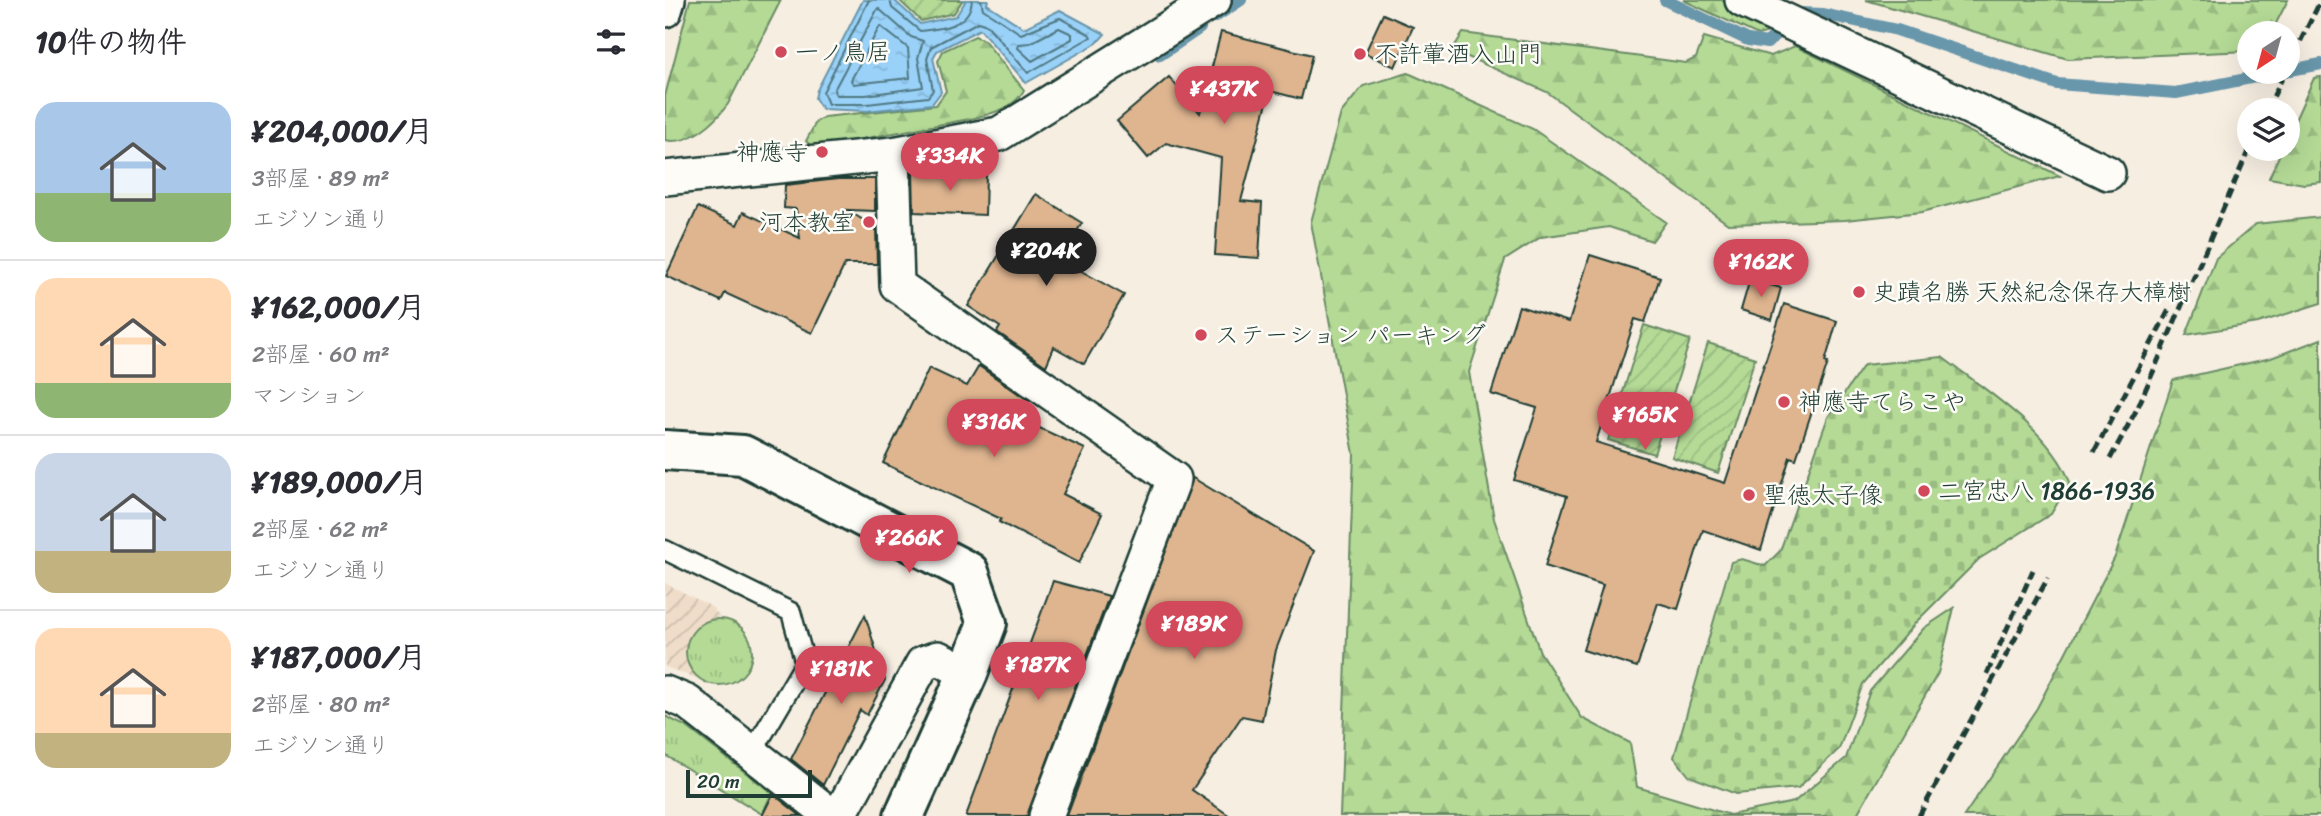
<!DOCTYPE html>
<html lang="ja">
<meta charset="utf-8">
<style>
:root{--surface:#fff;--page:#f2f2f3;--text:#2b2b33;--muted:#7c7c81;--line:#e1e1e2;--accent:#d1495b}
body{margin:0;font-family:Sriracha,"Klee One",sans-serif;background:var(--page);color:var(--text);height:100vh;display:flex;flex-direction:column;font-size:26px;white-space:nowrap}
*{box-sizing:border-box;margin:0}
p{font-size:23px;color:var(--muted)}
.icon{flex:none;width:38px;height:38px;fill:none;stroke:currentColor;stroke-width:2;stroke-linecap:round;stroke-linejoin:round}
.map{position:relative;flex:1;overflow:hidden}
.panel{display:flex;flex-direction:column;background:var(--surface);width:665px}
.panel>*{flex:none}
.needle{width:46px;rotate:216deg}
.buttons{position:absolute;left:1572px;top:21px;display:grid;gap:14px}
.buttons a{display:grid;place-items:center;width:63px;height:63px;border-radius:50%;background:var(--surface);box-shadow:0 7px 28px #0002;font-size:35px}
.scale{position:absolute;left:21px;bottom:18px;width:126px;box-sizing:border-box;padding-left:7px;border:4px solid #1f3d34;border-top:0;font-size:19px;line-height:24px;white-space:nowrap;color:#1f3d34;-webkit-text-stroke:5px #fdfcf7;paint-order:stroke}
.price{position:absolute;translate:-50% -60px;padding:0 16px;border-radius:24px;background:var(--accent);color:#fff;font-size:23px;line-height:46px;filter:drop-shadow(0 2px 4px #0008)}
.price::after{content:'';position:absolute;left:50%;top:42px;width:21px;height:16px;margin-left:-10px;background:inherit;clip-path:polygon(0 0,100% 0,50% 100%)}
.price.active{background:#222;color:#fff}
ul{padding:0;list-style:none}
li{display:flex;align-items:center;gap:21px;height:175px;padding:0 35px}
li+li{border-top:2px solid var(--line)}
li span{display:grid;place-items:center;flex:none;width:196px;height:140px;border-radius:21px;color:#555}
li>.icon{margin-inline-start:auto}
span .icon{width:84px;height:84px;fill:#fffc;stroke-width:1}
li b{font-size:30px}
h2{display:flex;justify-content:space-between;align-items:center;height:84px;padding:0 35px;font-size:30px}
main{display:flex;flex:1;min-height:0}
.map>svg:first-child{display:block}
.industrial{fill:url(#industrial-furrows)}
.grass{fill:url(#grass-tufts);stroke:#6a8c65;stroke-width:2}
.forest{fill:url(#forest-firs);stroke:#6a8c65;stroke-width:2}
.cemetery{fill:url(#cemetery-stones);stroke:#6a8c65;stroke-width:2}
.garden{fill:url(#garden-furrows);stroke:#6a8c65;stroke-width:2}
.water{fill:url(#water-ripples);stroke:#6896aa;stroke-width:2}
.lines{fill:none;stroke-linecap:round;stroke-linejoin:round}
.shore{stroke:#507882;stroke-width:2}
.stream{stroke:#6896aa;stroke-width:12}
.building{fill:#dfb590;stroke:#1f3d34;stroke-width:2}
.lane-casing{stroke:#1f3d34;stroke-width:23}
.street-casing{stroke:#1f3d34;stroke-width:38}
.secondary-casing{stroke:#1f3d34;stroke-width:44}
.lane{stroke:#fdfcf7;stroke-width:18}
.street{stroke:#fdfcf7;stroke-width:33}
.secondary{stroke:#fdfcf7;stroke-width:38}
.rail{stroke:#1f3d34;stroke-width:5;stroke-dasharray:10 5;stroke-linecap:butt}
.poi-dot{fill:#d1495b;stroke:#fdfcf7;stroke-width:2.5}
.labels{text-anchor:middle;stroke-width:5;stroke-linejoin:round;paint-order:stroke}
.poi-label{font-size:24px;fill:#1f3d34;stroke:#fdfcf7;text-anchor:start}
</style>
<main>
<section class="panel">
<h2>10件の物件<svg class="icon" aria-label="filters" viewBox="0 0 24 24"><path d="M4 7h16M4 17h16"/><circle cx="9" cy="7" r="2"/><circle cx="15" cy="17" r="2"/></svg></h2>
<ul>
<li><span style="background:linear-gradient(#a9c7e8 65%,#8fb573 0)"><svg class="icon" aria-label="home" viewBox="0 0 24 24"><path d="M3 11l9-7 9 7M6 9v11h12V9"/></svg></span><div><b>¥204,000/月</b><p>3部屋 · 89 m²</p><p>エジソン通り</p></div></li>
<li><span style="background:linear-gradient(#ffd9b3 75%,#8fb573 0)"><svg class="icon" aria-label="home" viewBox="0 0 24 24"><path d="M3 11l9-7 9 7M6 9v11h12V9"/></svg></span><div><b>¥162,000/月</b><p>2部屋 · 60 m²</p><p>マンション</p></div></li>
<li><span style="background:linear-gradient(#c9d6e8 70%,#c2b280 0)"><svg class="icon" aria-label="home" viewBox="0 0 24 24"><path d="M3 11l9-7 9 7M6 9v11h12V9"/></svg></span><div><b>¥189,000/月</b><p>2部屋 · 62 m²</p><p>エジソン通り</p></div></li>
<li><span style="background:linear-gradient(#ffd9b3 75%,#c2b280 0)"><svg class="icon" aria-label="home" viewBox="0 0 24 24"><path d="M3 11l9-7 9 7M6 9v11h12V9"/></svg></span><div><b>¥187,000/月</b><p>2部屋 · 80 m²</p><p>エジソン通り</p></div></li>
</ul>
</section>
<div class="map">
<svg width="1656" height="816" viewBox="0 0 1656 816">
<defs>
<pattern id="industrial-furrows" width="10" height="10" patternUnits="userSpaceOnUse" patternTransform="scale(1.75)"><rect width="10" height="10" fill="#f0ddc9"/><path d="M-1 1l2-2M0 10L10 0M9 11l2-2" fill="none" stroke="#cdbfad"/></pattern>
<pattern id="grass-tufts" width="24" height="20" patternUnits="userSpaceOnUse" patternTransform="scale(1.75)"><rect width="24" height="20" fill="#b4da96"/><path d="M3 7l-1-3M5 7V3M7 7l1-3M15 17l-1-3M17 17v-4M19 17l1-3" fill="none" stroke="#9abc82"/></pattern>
<pattern id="forest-firs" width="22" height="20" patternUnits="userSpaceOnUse" patternTransform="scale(1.75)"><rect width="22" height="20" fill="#b4da96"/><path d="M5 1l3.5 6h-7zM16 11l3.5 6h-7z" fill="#9abc82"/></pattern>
<pattern id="cemetery-stones" width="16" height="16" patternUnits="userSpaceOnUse" patternTransform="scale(1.75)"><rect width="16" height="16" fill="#b4da96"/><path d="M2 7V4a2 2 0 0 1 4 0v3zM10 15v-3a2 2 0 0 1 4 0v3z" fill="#9abc82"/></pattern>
<pattern id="garden-furrows" width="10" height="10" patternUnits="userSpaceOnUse" patternTransform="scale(1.75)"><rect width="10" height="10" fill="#b4da96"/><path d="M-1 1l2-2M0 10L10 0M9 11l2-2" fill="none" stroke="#9abc82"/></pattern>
<pattern id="water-ripples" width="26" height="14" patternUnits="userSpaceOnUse" patternTransform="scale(1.75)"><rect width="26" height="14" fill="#99d1f8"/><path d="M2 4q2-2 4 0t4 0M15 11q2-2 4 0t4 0" fill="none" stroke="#83b4d5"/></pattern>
</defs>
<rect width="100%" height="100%" fill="#f7eee2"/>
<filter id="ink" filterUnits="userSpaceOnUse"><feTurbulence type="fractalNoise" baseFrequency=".0143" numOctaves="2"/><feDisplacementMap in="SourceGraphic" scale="14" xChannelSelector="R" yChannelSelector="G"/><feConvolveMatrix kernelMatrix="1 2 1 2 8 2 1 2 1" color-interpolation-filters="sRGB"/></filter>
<g filter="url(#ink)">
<path class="industrial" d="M0,583L47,607L55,617L31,627L24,668L33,679L0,667Z"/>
<path class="grass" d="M21 652a33 33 0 1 1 66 0a33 33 0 1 1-66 0Z
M0,716L22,727L107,793L97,814L0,755Z"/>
<path class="forest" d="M25,0H116L63,104C50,122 24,146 0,140V96Z
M1018,0H1063L1108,24L1104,32L1093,35Z
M1201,0H1623L1606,33H1584V51L1403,59Z
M798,33L1021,63L1031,58L1039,37L1106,56L1130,46L1395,176L1257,212L1180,220L1063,224L882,92L787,50Z
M310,36L319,40L359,90C350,108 328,113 310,118L148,148L141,141L151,122L159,117L271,105L281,91L273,61L278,51Z
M743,73L868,129L1001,222L987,241L944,227L876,237L840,260L804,372L829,519L875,652L917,718L965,743L972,787L1065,815L1129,802L1181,758L1205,691L1259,628L1289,608L1273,673L1191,816H675L689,454L646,222L676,113L698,86Z
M1656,77V182L1639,184L1604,178L1617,149H1622V138L1649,78Z
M1656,217V303L1593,323L1521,335L1551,258L1591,224Z
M1656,339V816H1299L1372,708L1450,557L1508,380L1606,358Z"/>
<path class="cemetery" d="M1277,357C1319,389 1386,431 1405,482L1386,514L1314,559L1252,621L1198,684L1174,749L1133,788L1071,794L1024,776L1009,757L1066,562L1077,559L1100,566L1115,551L1163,417L1199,365Z"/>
<path class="garden" d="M234,0H296L297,1L289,13L256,21Z
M979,325L1025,340L989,454L943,440Z
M1043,343L1090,358L1053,473L1007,457Z"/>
<path class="water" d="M198,0H229L255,24L291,16L300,2L298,0H323L322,4L359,28L395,10L440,34L432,43L361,83L315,29L272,51L268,58L276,92L267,104L202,111L157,109L150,98L152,90Z"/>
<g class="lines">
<path class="shore" d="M204,0L158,92L163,104H202L263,97L268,90L262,59L266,47L313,22L322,25L363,73L426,37L424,34L395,18L356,34L318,9L316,0
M225,0L227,8L255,31C276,29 305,26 307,0
M213,8L246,37L258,41L253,58L258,87L201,95H171L169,90Z
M215,26L243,48L245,78L188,84L186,80Z
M394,28L407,34V39L367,61L353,48L354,44L365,43Z"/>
<path class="stream" d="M1000,0L1083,40L1102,43L1135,13L1158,14L1232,30L1392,84L1511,93L1656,64
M550,17L576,0
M495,55L535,28"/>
</g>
<path class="building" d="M718,14L748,27L730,67L700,53Z
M556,32L647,55L636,99L605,91L576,201L597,203L594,258L550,255L556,158L501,143L483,158L452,121L504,77L535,113Z
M248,171L321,174L320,215L249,212Z
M173,179H210V211L182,210L211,228L212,264H180L147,333L60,293L56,301L1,276L33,207L72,225L78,212L135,238L131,209L119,208L120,185Z
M371,194L417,223L409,236L425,246L411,268L459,295L419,364L389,347L381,366L332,332L335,327L303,306Z
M925,255L995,277L980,322L970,319L931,442L1060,483L1119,304L1172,321L1160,362L1163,363L1131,459L1125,457L1096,550L1038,530L1013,609L993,603L972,667L918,650L938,585L880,566L902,496L849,480L872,408L826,394L854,306L904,322Z
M1085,279L1116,288L1107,320L1076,310Z
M314,366L364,401L355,419L420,449L398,494L437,514L414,563L334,522L336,519L218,463L264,368L302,386Z
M528,478L649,551L611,650L597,720L577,716L527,790L565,816H402Z
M388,581L444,596L362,816H301Z
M200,615L220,680L202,715L195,710L158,785L126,759Z
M108,794L136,816H97Z"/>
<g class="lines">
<g class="lane-casing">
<path id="lane" d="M0,550L126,612L140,663L87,753"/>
</g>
<g class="street-casing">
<path id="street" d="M1077,0L1443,173
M0,10L3,0
M228,154L232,285L509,479L381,816
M0,178L228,154L334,134L549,0
M0,693L22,702L167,816
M174,816L258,663L273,658L303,673"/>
</g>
<g class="secondary-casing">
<path id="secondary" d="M0,450L78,455L304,572L322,623L303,673L239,816"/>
</g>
<use href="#lane" class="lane"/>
<use href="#street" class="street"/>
<use href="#secondary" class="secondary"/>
<path class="rail" d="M1622,68L1656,0
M1602,110L1620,72
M1429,452L1505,308
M1445,459L1473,407L1584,149
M1322,674L1368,570
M1254,816L1383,578"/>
</g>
</g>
<g class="poi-dot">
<circle cx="116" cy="52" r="7"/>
<circle cx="695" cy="54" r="7"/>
<circle cx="157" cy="152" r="7"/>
<circle cx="204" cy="222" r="7"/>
<circle cx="1194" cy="292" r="7"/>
<circle cx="536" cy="335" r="7"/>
<circle cx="1119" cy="402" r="7"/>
<circle cx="1259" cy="491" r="7"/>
<circle cx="1084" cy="495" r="7"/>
</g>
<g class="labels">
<g class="poi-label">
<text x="130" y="60">一ノ鳥居</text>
<text x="709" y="62">不許葷酒入山門</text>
<text x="143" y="160" text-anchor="end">神應寺</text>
<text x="190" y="230" text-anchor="end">河本教室</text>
<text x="1208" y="300">史蹟名勝 天然紀念保存大樟樹</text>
<text x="550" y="343">ステーション パーキング</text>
<text x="1133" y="410">神應寺てらこや</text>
<text x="1273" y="499">二宮忠八 1866-1936</text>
<text x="1098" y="503">聖徳太子像</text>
</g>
</g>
</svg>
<div class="buttons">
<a><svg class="needle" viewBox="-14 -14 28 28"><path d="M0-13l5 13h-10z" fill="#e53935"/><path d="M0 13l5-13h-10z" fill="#7c7c81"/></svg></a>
<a><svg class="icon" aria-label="layers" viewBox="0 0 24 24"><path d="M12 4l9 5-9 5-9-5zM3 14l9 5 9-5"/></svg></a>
</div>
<div class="scale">20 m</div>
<b class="price" style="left:559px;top:126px">¥437K</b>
<b class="price" style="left:285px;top:193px">¥334K</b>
<b class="price active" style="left:381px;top:288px">¥204K</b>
<b class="price" style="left:1096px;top:299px">¥162K</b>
<b class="price" style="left:980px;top:452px">¥165K</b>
<b class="price" style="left:329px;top:459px">¥316K</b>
<b class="price" style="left:244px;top:575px">¥266K</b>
<b class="price" style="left:529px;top:661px">¥189K</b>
<b class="price" style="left:373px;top:702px">¥187K</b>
<b class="price" style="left:176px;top:706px">¥181K</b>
</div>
</main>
